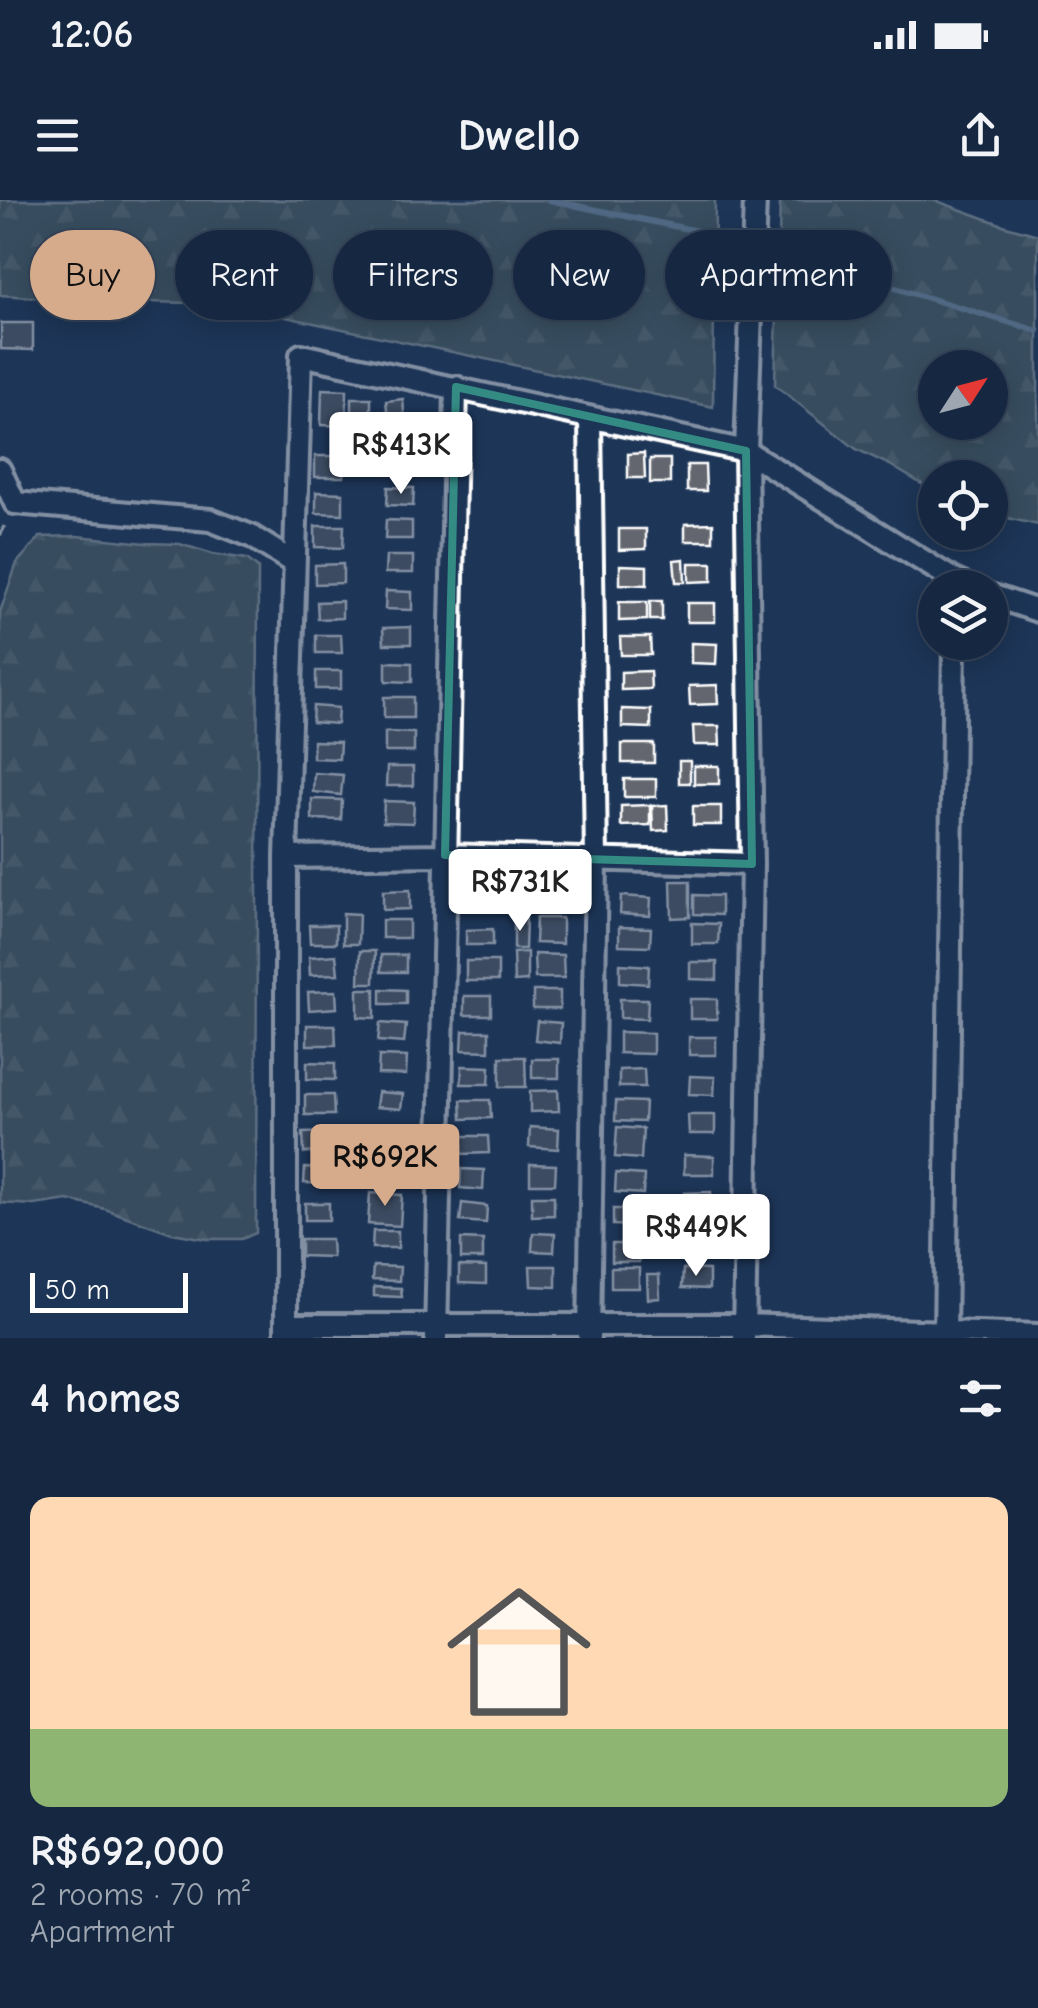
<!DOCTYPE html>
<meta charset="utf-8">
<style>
:root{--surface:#162841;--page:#1f3048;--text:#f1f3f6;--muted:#9ea6b1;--line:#35445a;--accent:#d6ab8b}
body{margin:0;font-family:"Comic Neue",sans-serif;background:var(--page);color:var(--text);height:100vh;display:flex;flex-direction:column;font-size:38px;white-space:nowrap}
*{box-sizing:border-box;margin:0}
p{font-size:32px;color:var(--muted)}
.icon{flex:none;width:55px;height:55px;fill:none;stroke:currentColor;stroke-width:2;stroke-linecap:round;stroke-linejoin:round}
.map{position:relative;height:1138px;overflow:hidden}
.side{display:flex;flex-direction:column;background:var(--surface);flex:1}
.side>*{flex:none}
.hud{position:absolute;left:30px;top:30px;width:980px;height:90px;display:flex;gap:20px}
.needle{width:65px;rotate:54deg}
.controls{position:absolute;left:918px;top:150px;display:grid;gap:20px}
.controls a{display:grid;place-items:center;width:90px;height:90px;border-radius:50%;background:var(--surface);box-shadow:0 5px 25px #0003,0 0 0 2px var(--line);font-size:50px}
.scale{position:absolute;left:30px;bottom:25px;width:158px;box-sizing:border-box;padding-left:10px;border:5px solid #fff;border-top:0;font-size:28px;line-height:35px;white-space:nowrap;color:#fff;-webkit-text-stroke:8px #1d3557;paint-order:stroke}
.price{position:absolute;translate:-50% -85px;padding:0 22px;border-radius:10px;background:#fff;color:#222;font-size:32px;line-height:65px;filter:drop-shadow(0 2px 5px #0008)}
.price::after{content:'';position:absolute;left:50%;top:60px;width:30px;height:22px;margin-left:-15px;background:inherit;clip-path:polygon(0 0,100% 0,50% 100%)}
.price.active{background:var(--accent);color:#111}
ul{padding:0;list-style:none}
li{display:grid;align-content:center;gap:20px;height:530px;padding:0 30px}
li+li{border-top:2px solid var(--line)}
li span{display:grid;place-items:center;height:310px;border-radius:20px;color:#555}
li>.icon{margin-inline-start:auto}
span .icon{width:180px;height:180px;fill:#fffc;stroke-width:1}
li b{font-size:42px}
h2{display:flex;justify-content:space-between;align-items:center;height:120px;padding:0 30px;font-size:42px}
.pill{padding:0 35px;border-radius:45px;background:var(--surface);box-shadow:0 5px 25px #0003,0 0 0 2px var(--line);font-size:35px;line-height:90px}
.pill.active{background:var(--accent);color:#111}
.status{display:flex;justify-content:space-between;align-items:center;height:70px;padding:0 50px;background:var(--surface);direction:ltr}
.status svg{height:28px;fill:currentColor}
header{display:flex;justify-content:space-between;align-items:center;height:130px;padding:0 30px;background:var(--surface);font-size:45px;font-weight:700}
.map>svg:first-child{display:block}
.forest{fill:url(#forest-firs);stroke:#acb6b4;stroke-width:2.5;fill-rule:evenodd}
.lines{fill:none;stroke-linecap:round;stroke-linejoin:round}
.stream{stroke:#8ea7b8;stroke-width:6}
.building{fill:#64666e;stroke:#fff;stroke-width:2.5}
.minor-casing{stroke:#fff;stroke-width:28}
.path{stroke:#fff;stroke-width:4;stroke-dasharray:10 8;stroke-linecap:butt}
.minor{stroke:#1d3557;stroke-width:20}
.marked{fill:none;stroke:#338b84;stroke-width:8;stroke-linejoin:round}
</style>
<div class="status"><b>12:06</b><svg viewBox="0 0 49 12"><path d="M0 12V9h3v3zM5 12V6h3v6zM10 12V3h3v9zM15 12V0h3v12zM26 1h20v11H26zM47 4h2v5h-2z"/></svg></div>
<header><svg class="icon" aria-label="menu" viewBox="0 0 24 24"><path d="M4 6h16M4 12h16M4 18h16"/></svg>Dwello<svg class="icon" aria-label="share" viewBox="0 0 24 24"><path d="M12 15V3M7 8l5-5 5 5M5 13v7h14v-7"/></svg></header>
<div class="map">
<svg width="1038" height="1138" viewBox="0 0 1038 1138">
<defs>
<pattern id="forest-firs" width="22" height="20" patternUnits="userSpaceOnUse" patternTransform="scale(2.5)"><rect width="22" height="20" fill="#586c68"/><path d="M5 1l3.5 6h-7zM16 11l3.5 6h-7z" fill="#71827f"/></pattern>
</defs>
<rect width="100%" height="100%" fill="#1d3557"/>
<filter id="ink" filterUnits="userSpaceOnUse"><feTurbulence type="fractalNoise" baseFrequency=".01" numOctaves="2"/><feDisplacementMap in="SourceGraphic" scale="20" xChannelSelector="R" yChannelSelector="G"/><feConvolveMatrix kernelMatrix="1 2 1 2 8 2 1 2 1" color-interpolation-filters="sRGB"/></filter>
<g filter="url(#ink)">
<path class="forest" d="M0,0H715L713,207L276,115L193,103L94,101L0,95Z
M780,0H934L1006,26L1038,35V325L990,314V278H935V292L890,265L856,249L775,185ZM935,168H990V222H935Z
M77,336L146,343L180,344L213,354L247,359L258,368L256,1033L242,1039H207L172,1033L105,1009L68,1000L34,1005L0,1003V412L17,363L40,337Z"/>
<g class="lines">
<path class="stream" d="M549,0L726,37L1038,131"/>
</g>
<path class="building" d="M1,123H33V150L1,149Z
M322,189L347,190L346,226L321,225Z
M352,198H371V224H352Z
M403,199L405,224L389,226L386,201Z
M388,253H411V274L387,273Z
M644,253L645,278H628V254Z
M315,256H343L344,277H315Z
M650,259H670V283H650Z
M687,265H705L706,291H687Z
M388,287L414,288L413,306L387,305Z
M316,292L343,293V314L316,313Z
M386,320L412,321V339H385Z
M713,323V341H685V324Z
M315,326H344L343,348L315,347Z
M619,329H646V349L619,350Z
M386,356H413V373H385Z
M684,359L685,382H676L674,360Z
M689,363H712V381L689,382Z
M343,364V383L315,384V365Z
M620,365L647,366V385L620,384Z
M386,391L412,392V410L385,409Z
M342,401V418L318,419L317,402Z
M650,401H662V420H650Z
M619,402H647V420L619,421Z
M687,403H715V422H687Z
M411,427V444H384L383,428Z
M316,435H341L342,453H316Z
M620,437H650L651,455H621Z
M691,443L717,444L716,464L691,463Z
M386,462L412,463V482L386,481Z
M316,471H341V489H316Z
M650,471L651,489L621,490V472Z
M717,485L718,504L690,505L689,486Z
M384,497H413V518H384Z
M313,506L338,508L337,524L312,522Z
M622,509L651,510V528L622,527Z
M693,526H719L720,545H694Z
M385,532L414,533V552H385Z
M313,541L340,542L339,559L313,558Z
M622,544H654V563H622Z
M679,561H690V583H679Z
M694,566H719V584H694Z
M387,567H413V586H386Z
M314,573L343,575L341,595L313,592Z
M624,579H656V597H624Z
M312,599L342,600L341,620L312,619Z
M384,601L414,602L413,623L383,622Z
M650,605V625L621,626V606Z
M667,605L668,630L653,631L652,606Z
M693,606H721V625H693Z
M671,681H690V717L672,718Z
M410,690V709L383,710V691Z
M536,690H562L563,712H536Z
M496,692V709L465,710V693Z
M525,692H534V711H524Z
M694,695L721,696V715L694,714Z
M621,696L651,698L650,716L620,714Z
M343,713L359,714L358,744H343Z
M536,718H562V744L535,743Z
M514,719H526L525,749H514Z
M382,720H409V738H382Z
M692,723L719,724L718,744H692Z
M309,725H336V743H310Z
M619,727L651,728L650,746L619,745Z
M493,729V745H466V730Z
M360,751H375L374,783H359Z
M527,752V781L514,782L513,753Z
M534,754L563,755L564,778H535Z
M336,755L338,774L310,775L309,757Z
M381,755H406V772H381Z
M466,761H498V781H466Z
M690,762H717V780L690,779Z
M620,764L649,766L648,784L620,782Z
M358,789H375V818L358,817Z
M381,789L406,790V804H381Z
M336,791L337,808L309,810L308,792Z
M533,791H560V809H533Z
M464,796H491V815H464Z
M620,799H648L647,819L620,818Z
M690,799H717V819H690Z
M537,821L561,823L560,843L535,840Z
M380,823L406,825L404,843L378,841Z
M307,825H335L336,845H307Z
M463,831H489V851L462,850Z
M619,832L653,833V854L619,853Z
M689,837H716V855H689Z
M379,856L407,857L406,875L378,874Z
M500,857H525L526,887H500Z
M532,859H559V878H532Z
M307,862L335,863V880L307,879Z
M462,866L490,867L489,884H461Z
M644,869L645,887H619V870Z
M690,876L715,877L714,895L689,894Z
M558,890L559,911L530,912V891Z
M378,892L403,894L401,909L376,907Z
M305,895H333L334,915H305Z
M461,900H490L491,918L462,919Z
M616,901L645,902L644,922L615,921Z
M688,915H715V934H689Z
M378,927L404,928L403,946L377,944Z
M530,927L559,929L558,949L529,947Z
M617,927L643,929L641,959L615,957Z
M331,932L332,951L304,953L303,933Z
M462,936H488L489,953L462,954Z
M684,955L714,956V974H684Z
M377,961L403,963L402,979L375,977Z
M530,964L556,965L555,984H530Z
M305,968L332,969V984L304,983Z
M461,969L484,970L483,990L460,988Z
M616,973L644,975L643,994L615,992Z
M711,992V1010L684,1011V993Z
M370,993L402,995L400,1026L368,1024Z
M532,996H554V1015L532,1016Z
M305,1003H329V1020H305Z
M462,1003L487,1006L486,1023L460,1021Z
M613,1009H643V1026L613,1025Z
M684,1030L709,1031V1050L684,1049Z
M373,1031H398V1048H372Z
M533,1033L555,1034L554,1052L532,1051Z
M301,1039H331L332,1057L301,1056Z
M461,1039L483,1040V1059H461Z
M612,1044H639V1062H612Z
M373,1066L400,1067L399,1081L372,1080Z
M459,1066L486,1067V1084L459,1083Z
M530,1066H556V1087L531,1086Z
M611,1068H639V1088H611Z
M683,1069L709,1070V1089L682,1088Z
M647,1075H659L660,1098L648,1099Z
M374,1087L401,1088L402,1097L374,1096Z"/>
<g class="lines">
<g class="minor-casing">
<path id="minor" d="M0,270L15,303L210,320L251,336L294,363
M990,395L1038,411
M286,657L445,655L752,664
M286,1125H744L1038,1135
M286,1138V657L301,155L746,251L954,380L972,388
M436,1138L456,187
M589,1138L596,660L590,218
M744,1138L752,664L746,251L755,0
M945,1138L954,442"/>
</g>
<path class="path" d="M0,335L7,321"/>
<use href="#minor" class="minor"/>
</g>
</g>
<path d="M0 0H1038V1138H0ZM456,187L746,251L752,664L445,655Z" fill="#1d3557" fill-opacity=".55" fill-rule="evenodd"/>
<path class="marked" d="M456,187L746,251L752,664L445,655Z"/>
</svg>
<div class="controls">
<a><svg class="needle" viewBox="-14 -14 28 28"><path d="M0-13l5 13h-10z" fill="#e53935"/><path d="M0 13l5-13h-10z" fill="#9ea6b1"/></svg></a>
<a><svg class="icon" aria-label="locate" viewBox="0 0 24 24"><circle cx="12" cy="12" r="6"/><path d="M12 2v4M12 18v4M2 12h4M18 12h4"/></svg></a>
<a><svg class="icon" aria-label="layers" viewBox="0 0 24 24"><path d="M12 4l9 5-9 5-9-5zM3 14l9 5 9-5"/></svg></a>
</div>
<div class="scale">50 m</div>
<b class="price" style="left:401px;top:297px">R$413K</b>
<b class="price" style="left:520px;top:734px">R$731K</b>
<b class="price active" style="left:385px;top:1009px">R$692K</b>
<b class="price" style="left:696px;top:1079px">R$449K</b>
<div class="hud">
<a class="pill active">Buy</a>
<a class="pill">Rent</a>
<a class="pill">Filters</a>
<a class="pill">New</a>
<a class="pill">Apartment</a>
</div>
</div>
<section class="side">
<h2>4 homes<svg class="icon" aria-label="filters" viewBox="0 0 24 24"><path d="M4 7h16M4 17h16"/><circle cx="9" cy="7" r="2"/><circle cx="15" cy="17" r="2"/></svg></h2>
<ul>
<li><span style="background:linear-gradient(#ffd9b3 75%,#8fb573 0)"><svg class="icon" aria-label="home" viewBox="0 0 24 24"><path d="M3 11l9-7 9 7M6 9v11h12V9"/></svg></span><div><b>R$692,000</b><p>2 rooms · 70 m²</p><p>Apartment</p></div></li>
</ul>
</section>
